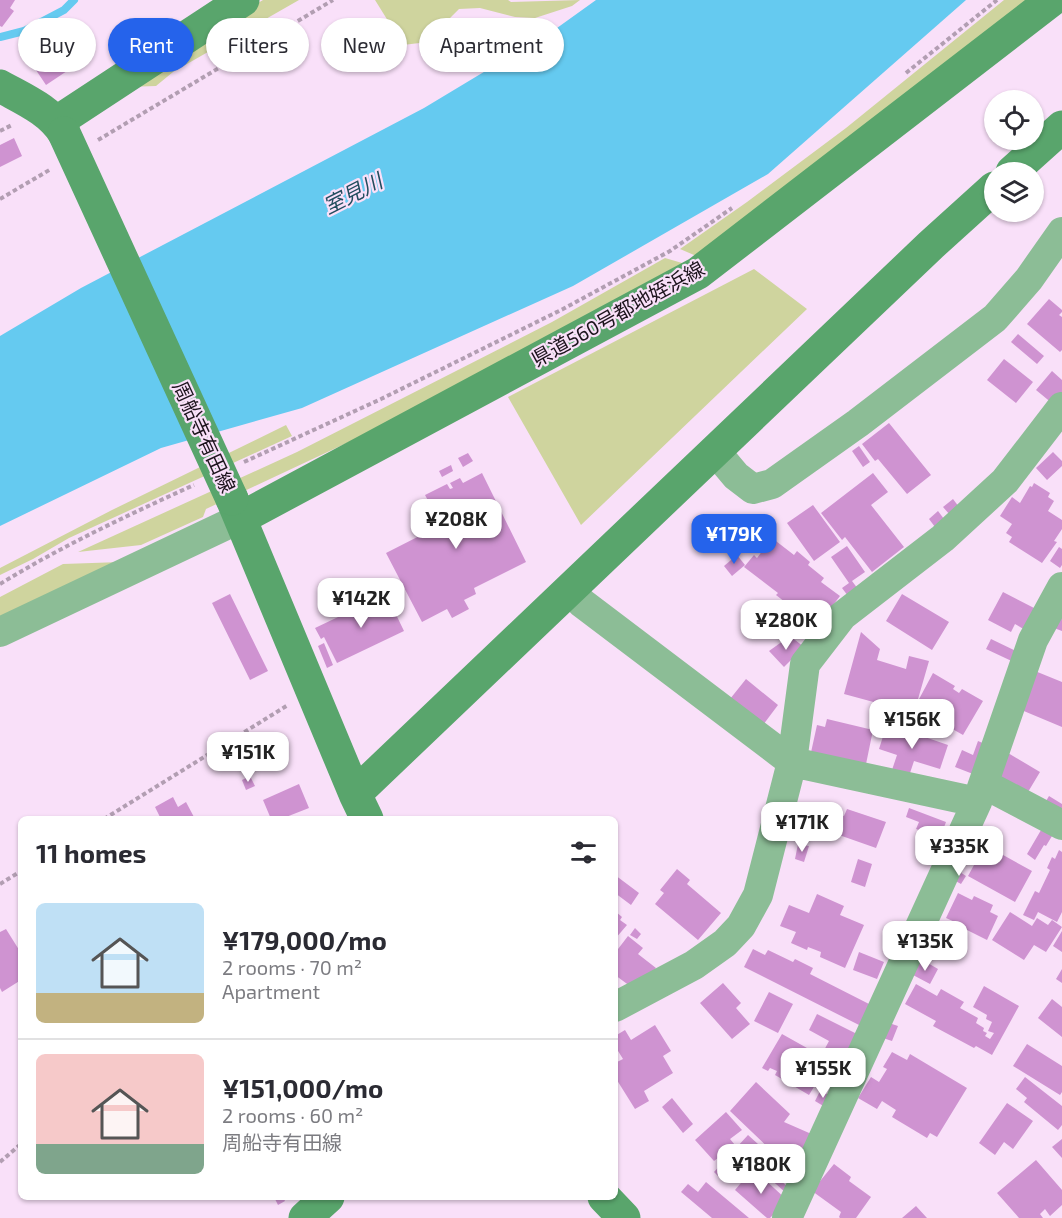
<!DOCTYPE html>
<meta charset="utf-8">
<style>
:root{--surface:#fff;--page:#f7f7f7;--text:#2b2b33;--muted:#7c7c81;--line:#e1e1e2;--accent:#2563eb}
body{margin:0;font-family:"Exo 2","Noto Sans JP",sans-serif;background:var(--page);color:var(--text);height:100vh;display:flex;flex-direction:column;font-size:22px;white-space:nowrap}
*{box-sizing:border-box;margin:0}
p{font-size:20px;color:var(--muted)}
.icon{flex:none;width:33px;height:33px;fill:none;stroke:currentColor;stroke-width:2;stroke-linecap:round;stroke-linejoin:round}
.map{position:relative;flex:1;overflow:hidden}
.details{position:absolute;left:18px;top:816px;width:600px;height:384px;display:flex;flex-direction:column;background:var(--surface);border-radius:9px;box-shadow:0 2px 4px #0004}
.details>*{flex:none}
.banner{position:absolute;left:18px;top:18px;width:600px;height:54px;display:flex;gap:12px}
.tools{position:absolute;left:984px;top:90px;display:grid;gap:12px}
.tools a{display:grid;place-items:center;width:60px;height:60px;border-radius:50%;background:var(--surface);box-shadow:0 2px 4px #0004;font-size:30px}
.price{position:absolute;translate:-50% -51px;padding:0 14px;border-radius:12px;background:#fff;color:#222;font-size:20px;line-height:39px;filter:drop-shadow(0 2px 3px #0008)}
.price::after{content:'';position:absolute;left:50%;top:36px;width:18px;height:14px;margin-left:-9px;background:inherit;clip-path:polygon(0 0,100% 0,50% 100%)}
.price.current{background:var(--accent);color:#fff}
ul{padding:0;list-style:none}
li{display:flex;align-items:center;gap:18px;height:150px;padding:0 18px}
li+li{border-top:2px solid var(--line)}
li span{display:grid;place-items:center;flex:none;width:168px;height:120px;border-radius:9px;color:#555}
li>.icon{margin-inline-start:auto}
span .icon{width:72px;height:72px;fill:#fffc;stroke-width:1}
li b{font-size:26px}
h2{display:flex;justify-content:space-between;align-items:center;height:72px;padding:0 18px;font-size:26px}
.tag{padding:0 21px;border-radius:27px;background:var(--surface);box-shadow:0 2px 4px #0004;font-size:21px;line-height:54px}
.tag.current{background:var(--accent);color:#fff}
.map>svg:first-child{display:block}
.green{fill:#cfd49e}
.water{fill:#65caf0}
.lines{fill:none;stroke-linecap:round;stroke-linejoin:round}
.stream{stroke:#65caf0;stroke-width:8}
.building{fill:#cf93d1}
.path{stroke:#b29eb2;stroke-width:4;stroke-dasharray:4.5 3;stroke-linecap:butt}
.street{stroke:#8cbd96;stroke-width:30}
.secondary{stroke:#59a56c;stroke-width:33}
.secondary-bridge{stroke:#59a56c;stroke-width:33}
.labels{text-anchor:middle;stroke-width:4.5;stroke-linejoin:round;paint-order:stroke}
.street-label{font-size:20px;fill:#1d141d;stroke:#f9e0f9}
.water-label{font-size:21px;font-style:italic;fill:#224d5e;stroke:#f9e0f9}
</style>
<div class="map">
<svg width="1062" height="1218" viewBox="0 0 1062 1218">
<rect width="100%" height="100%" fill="#f9e0f9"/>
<path class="green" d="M263,0H299L173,72L156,86L126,87L160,63Z
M375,0H508L511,2L580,0L572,6L535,18L515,17L480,8L459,9L445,23L446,32L436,41L403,45Z
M1004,0H1035L701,258L680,249L747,202L846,128Z
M665,258L689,265L351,441L206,509L203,517L141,545L78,552L297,452L552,322Z
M754,269L807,309L581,525L508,397Z
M286,425L292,436L69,538L33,559L0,575V568L112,510Z
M121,562L0,618V597L63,564Z"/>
<path class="water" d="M596,0H966L768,174L573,286L302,408L161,448L0,526V336L81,288L424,108L557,28Z"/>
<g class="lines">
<path class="stream" d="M0,37L24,31L64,10L74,0"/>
</g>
<path class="building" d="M0,0H15L10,8L14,11L2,27L0,26Z
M67,25L88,57L46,85L20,46L42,31L47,38Z
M14,138L22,156L0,167V145Z
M1049,299L1062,310V312L1059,315L1062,317V350L1060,352L1027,324Z
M1018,334L1044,356L1037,364L1011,342Z
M1004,359L1033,382L1016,403L987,380Z
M1052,371L1062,380V393L1053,404L1036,390Z
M889,423L931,475L907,494L878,459L875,461L862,444Z
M859,446L870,462L863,467L852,451Z
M1053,452L1062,461V466L1047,480L1036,468Z
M468,453L473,461L463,467L458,458Z
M451,465L453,471L442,477L439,471Z
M482,473L526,562L474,588L476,594L464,600L469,609L452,618L447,609L422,622L386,553L441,525L425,495L447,484L450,489L453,488L450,483L460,478L463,483Z
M873,473L888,492L871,505L904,547L872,572L845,537L842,540L821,513Z
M1034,483L1050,493L1048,497L1054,501L1048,511L1062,520V529L1054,541L1057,542L1042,563L1009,542L1012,537L1006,533L1012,524L1000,516L1012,497L1020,503L1030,486L1032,487Z
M953,499L959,507L950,515L943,507Z
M813,505L840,542L814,561L787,523Z
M938,511L944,519L935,527L929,519Z
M772,538L794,555L797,551L810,562L808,565L824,578L821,582L840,596L814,630L803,619L804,617L776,595L778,593L744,567L754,555L757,558Z
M847,546L865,572L852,581L858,589L848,596L842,588L849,583L831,557Z
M1059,547L1062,549V565L1060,568L1050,561Z
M737,555L745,565L732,576L724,566Z
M1003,592L1036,609L1025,630L1015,624L1011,632L988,620Z
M230,594L268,671L250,680L212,603Z
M902,594L949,622L932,650L886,621Z
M387,596L404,631L337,663L324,637L321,639L315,628L376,599V601Z
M1062,609V631L1054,628Z
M861,632L880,649L877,660L906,669L909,656L929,661L914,713L844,694Z
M790,636L804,647L784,667L769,651Z
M991,639L1022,654L1018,664L986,649Z
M324,643L333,665L327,668L318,646Z
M1035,671L1062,682V727L1019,709Z
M933,673L955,686L953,689L959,693L962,689L983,701L963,735L949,727L950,725L927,710L928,707L918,701Z
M746,679L778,705L763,725L730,699Z
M827,719L873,730L865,769L810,757L817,725L825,727Z
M887,724L948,745L940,769L914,761L909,776L892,770L897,755L879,749Z
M978,741L985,744L973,774L955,767L962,750L973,755Z
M1003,750L1040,772L1025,797L988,775Z
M250,776L255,786L246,790L242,780Z
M299,784L309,808L281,819H271L263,800Z
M1049,796L1062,804V820L1042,808Z
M173,797L178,807L186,802L195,819H161L155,807Z
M909,808L946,822L940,838L916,829L919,822L906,817Z
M847,809L886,822L876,848L822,829L829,811L844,816Z
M1044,825L1055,831L1046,846L1044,845L1035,860L1027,854Z
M798,844L809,846L804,862L795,859Z
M985,845L1032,871L1015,902L968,876Z
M1059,850L1062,852V912L1057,922L1038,912L1034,920L1023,915L1035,891L1039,893L1050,870L1047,868L1052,857L1055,859Z
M858,859L872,864L865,887L851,882Z
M677,869L690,880L687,884L721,913L698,940L655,904L664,893L660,890Z
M957,870L966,876L961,884L952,879Z
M615,875L639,893L631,905L615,893Z
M958,893L972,900L974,896L993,905L990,912L998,916L987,940L965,929L966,927L946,918Z
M817,894L844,906L840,915L864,925L845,968L820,957L821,952L808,947L807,950L791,943L796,932L780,926L789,905L809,913Z
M615,911L622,917L620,920L627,925L615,939Z
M1010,912L1032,926L1037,918L1048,925L1052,920L1062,927L1046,952L1034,945L1024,960L992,940Z
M897,924L902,926L888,954L883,952Z
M635,928L641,934L637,939L630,935Z
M6,929L21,953V980L2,992L0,988V932Z
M1062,931V952L1053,946Z
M628,936L643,948L638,954L656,968L645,983L634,989L615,975V953Z
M753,949L765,955L768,950L793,962L795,959L813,968L810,974L871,1005L861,1026L744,967Z
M859,952L884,962L877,979L853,970Z
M921,959L938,969L930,984L913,975Z
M1062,969V983L1056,979Z
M723,983L741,1003L736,1008L750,1024L732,1039L700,1003Z
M916,984L937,996L941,989L964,1002L960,1008L978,1018L976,1023L984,1028L983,1031L987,1033L985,1036L990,1039L994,1033L988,1031L992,1022L986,1019L987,1015L973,1007L984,986L1019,1006L992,1055L976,1046L974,1048L933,1026L936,1021L905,1004Z
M769,992L793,1004L778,1033L754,1021Z
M1052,999L1062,1007V1037L1038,1018Z
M817,1014L861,1036L845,1065L822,1054L829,1041L809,1030Z
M889,1023L898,1026L892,1041L883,1038Z
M655,1025L671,1051L663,1056L673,1073L644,1091L649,1101L635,1109L615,1077V1063L623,1059L615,1046V1036L625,1030L631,1040Z
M782,1034L807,1048L804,1055L826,1067L809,1095L775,1075L777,1071L770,1068L768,1071L762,1068Z
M1027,1044L1062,1066V1092L1060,1095L1013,1066Z
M892,1052L907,1060L910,1054L967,1088L937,1137L930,1133L927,1138L892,1117L896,1110L882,1101L877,1109L858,1098L871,1077L879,1082L887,1069L883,1067Z
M1025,1077L1062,1106V1125L1058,1130L1024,1102L1027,1098L1016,1089Z
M756,1082L790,1114L784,1122L816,1136L802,1167L777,1156L730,1111Z
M820,1091L831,1096L825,1107L815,1101Z
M672,1098L693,1124L683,1133L662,1107Z
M1007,1103L1033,1121L1013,1149L1004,1142L995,1155L979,1143Z
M726,1112L742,1130L730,1139L735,1145L714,1161L695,1140Z
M748,1135L758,1144L723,1181L714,1172Z
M1062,1139V1158L1052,1147Z
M1036,1160L1062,1190V1205L1050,1216L1045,1209L1040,1214L1043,1218H1019L997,1193Z
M760,1162L790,1189L786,1193L756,1166Z
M834,1164L851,1177L849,1181L871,1197L856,1218H840L839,1217L841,1212L812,1191Z
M751,1171L760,1179L762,1177L787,1200L770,1218H767L735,1190Z
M706,1182L749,1218H712L681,1192L688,1184L698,1192Z
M274,1197H283L285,1201L278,1205Z
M916,1206L927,1218H902Z"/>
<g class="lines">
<path class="path" d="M906,73L997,0
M0,131L12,125
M98,140L333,0
M0,199L51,169
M244,462L381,399L563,309L670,251L732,208
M0,584C62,546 128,515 194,485
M104,819L288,705
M0,884L21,871
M0,1162L21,1144"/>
<path class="street" d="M715,451L736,476L753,489L772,484L858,423L995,318L1029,279L1062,232
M570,590L582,603L792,762L977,802
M0,632L241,518
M984,784L1062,825
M615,1007L694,965L725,943L741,926L758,895L792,762L805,664L842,616L943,538L1005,481L1062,407
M787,1218L977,802L1033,640L1062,587"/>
<path class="secondary" d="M0,86C23,99 50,110 64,133
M57,122L243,0
M1012,172L1062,127
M232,499L355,794L367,819
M241,518L698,273L1052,0
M355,794L931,245L994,188
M604,1197L624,1218
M305,1218L328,1197"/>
<path class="secondary-bridge" d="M64,133L232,499"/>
</g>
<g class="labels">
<g class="street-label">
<text transform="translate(618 314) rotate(-29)" y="7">県道560号都地姪浜線</text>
<text transform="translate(204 437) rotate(65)" y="7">周船寺有田線</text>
</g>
<g class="water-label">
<text transform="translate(353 194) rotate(-27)" y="7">室見川</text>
</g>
</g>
</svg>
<div class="tools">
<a><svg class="icon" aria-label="locate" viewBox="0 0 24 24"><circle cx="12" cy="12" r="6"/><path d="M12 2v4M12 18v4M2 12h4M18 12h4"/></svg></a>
<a><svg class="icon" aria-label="layers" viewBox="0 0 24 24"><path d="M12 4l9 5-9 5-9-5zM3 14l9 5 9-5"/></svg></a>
</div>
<b class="price" style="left:456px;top:550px">¥208K</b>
<b class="price current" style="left:734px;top:565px">¥179K</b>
<b class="price" style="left:361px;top:629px">¥142K</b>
<b class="price" style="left:786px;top:651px">¥280K</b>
<b class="price" style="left:912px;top:750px">¥156K</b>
<b class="price" style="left:248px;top:783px">¥151K</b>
<b class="price" style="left:802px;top:853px">¥171K</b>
<b class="price" style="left:959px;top:877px">¥335K</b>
<b class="price" style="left:925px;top:972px">¥135K</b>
<b class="price" style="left:823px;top:1099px">¥155K</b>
<b class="price" style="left:761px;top:1195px">¥180K</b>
<div class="banner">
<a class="tag">Buy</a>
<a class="tag current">Rent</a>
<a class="tag">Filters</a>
<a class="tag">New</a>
<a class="tag">Apartment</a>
</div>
<section class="details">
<h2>11 homes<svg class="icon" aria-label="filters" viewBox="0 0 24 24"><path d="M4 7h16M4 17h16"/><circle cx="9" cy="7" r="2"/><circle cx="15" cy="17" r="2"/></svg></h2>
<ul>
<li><span style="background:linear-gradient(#bfe0f5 75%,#c2b280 0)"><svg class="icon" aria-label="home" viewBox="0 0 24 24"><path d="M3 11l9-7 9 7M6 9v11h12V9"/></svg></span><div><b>¥179,000/mo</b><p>2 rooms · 70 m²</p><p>Apartment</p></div></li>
<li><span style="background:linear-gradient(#f6c9c9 75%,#7fa58c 0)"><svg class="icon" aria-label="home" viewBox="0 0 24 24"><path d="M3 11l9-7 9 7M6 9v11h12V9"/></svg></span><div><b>¥151,000/mo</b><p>2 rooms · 60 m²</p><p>周船寺有田線</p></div></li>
</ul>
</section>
</div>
